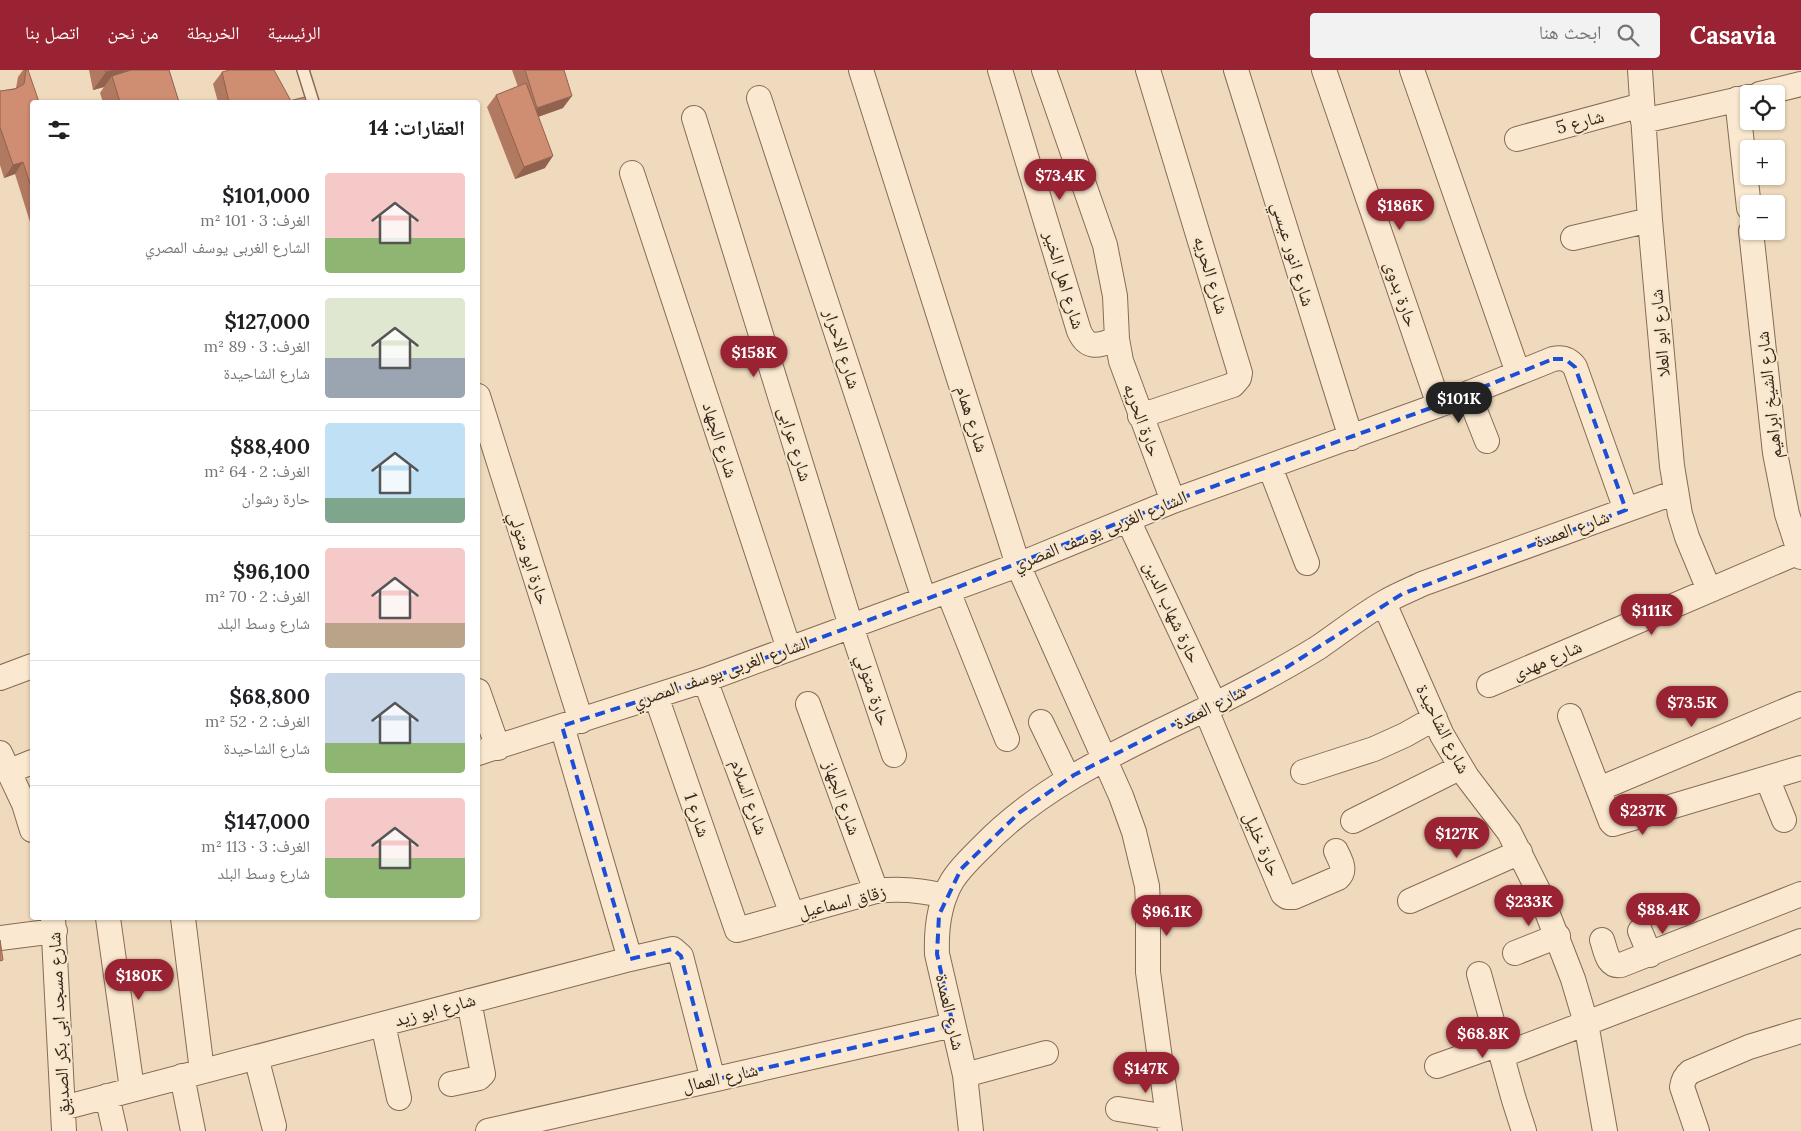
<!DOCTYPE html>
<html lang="ar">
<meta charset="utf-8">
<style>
:root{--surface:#fff;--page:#f2f2f2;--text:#202124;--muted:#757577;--line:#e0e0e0;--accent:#992332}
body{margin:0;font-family:Lora,"Noto Naskh Arabic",serif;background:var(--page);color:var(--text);direction:rtl;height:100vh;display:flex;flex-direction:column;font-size:19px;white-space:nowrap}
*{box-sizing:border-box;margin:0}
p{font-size:16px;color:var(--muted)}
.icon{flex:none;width:28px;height:28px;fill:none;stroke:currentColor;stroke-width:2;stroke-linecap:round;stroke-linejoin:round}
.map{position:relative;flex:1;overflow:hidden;direction:ltr}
.sheet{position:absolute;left:30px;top:30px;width:450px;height:820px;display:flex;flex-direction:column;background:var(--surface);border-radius:5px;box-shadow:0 1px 4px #0004;direction:rtl}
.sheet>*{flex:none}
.tools{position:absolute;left:1740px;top:15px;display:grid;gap:10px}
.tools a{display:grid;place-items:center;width:45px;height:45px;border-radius:5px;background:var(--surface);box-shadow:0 1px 4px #0004;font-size:25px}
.price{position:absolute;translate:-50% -42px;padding:0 11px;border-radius:18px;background:var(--accent);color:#fff;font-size:16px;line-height:32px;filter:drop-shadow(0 1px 2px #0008)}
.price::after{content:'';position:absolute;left:50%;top:30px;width:15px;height:11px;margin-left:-8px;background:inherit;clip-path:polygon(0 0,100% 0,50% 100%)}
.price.on{background:#222;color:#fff}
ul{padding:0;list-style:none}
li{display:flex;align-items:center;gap:15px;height:125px;padding:0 15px}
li+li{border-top:1px solid var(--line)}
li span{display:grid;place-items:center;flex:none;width:140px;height:100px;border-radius:5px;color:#555}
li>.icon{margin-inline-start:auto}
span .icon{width:60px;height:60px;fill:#fffc;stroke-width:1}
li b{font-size:21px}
h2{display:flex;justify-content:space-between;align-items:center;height:60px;padding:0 15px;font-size:21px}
header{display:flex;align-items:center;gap:30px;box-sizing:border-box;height:70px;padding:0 25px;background:var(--accent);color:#fff}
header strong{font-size:24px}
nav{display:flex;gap:28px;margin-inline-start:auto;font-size:18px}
.search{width:350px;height:45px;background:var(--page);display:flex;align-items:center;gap:12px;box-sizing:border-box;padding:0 18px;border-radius:5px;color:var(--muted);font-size:19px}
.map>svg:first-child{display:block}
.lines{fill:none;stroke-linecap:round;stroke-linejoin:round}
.service-casing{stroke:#876a55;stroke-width:14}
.minor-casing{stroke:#876a55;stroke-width:26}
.service{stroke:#fae9d0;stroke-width:11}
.minor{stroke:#fae9d0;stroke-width:24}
.wall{fill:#b27961}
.shaded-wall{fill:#91634f}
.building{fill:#cf8d71;stroke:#91634f}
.marked{fill:none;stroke:#1d4ed8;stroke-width:4;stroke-dasharray:10 6;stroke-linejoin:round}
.labels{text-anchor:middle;stroke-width:4;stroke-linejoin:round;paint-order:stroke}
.street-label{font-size:18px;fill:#36251b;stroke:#f6e6cc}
</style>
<header>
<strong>Casavia</strong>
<div class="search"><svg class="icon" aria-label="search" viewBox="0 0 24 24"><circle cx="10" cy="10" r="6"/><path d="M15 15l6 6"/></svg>ابحث هنا</div>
<nav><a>الرئيسية</a><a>الخريطة</a><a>من نحن</a><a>اتصل بنا</a></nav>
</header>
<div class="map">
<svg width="1801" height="1061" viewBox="0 0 1801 1061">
<rect width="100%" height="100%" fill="#efdabd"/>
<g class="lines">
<g class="service-casing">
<path id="service" d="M303,0L313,32"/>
</g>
<g class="minor-casing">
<path id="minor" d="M861,0L1018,495L1121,726L1134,762L1147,816L1148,834V902L1170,1061
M1000,0L1079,261C1088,281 1099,275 1117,269
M1044,0L1105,175L1115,226L1117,269L1121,291L1173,431
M1236,0L1351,368
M1324,0L1439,335
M1412,0L1518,303
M1640,0L1650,150L1672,396L1680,444L1687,467L1709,520
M1760,24L1801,14
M759,28L924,529
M1737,29L1749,138
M694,48L851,556L894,685
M1643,51L1749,27
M1517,69L1642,35
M632,103L789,579
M1751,161L1775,383L1787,444L1801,487
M1573,168L1650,150
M1468,323L1487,371
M478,326L581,651
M1140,346L1233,315L1239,308L1240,303L1148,0
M1270,397L1307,493
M1128,450L1215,635
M948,521L1007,669
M1384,533L1442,665L1467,707L1509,762L1540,824L1573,909L1586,953L1605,1061
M0,608L32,596
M705,610L792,844
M1489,615L1799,482
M478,621L498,678
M656,626L737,860L876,821C900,818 921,820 945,826
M808,634L876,821
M1206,640L1283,824L1287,827H1294L1338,808C1347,800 1340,790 1336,781
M1570,646L1611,752L1613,754L1801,698
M1041,652L1068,708
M562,656L630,889
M0,683L24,734L32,760
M478,683L705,610L789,579L1018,495L1173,431L1439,335L1553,289C1563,287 1569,289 1575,297L1626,440
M10,701L32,692
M1303,702L1374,679L1405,665L1435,648
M1767,708L1784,750
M1599,719L1801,634
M1353,751L1461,697
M1410,831L1520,782
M53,848L64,1061
M108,848L132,1019
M183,848L202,1001
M1640,861L1650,885
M0,868L55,861
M1602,870C1606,881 1607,897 1621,895L1801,824
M1515,883L1558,866
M1479,904L1514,1030L1524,1061
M383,954L399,1028
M1503,985L1801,871
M256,987L274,1056
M1437,996L1499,974
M965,1005L1046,983
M182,1006L193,1061
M451,1014L479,1008L483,1004L469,931
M107,1026L115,1061
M63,1038L630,889L673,879L681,886L713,1010
M1118,1039L1168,1047
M488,1061L953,955
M971,1061L965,1005L937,884C936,858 939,833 952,811C960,798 972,787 982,777C1058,698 1166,663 1260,611C1280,600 1300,589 1319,577C1341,562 1362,545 1385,532C1397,525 1410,520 1422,514L1676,422
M1697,1061L1682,1017C1683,1010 1685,1006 1690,1002L1749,977L1801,961"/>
</g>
<use href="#service" class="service"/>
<use href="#minor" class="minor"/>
</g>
<path class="wall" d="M23,0H28L32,32V152H30L15,104L4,108L0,95V21L16,18L18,7Z
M89,0H169L179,32H103L100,23L104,17L93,20Z
M512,0H564L563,38L538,47L545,98L515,109L487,37L496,25L518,17Z
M222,2L291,31L306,32H218L213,14Z"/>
<path class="shaded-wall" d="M114,0H160L112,6L104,17L93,20L106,2Z
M572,26L563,38L529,50L537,38Z
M553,86L545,98L515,109L524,97Z
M23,92L15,104L4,108L13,95Z"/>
<path class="building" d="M26,0H28L39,32H32V120L23,92L13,95L0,57V21L15,19L24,14Z
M105,0H114L106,2Z
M131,0H169L179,32H120L112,6Z
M230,0H274L291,31L285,32H229L222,2Z
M525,0H564L572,26L537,38Z
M526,13L553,86L524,97L496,25Z
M305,27L306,32H285Z
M0,870L3,890L0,891Z"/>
<path class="marked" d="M1553,289H1565L1575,297L1626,440L1402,524L1287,597L1074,705L1020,742L961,799L939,845L937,884L953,955L713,1010L681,886L673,879L630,889L562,656L705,610L948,521L1173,431L1439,335Z"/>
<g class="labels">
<g class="street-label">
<text transform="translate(1580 52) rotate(-15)" y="6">شارع 5</text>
<text transform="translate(1293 184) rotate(73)" y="6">شارع انور عيسي</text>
<text transform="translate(1211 205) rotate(73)" y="6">شارع الحريه</text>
<text transform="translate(1064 210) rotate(73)" y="6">شارع اهل الخير</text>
<text transform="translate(1401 224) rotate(71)" y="6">حارة بدوى</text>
<text transform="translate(1660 263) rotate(-95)" y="6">شارع ابو العلا</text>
<text transform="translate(842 279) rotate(72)" y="6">شارع الاحرار</text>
<text transform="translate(1769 325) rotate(-96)" y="6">شارع الشيخ ابراهيم</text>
<text transform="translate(972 349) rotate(72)" y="6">شارع همام</text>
<text transform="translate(1142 350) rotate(70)" y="6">حارة الحريه</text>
<text transform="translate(720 370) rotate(72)" y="6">شارع الجهاد</text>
<text transform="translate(795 374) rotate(73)" y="6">شارع عرابى</text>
<text transform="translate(1572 459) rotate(-20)" y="6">شارع العمدة</text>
<text transform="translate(1100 461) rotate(-22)" y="6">الشارع الغربى يوسف المصري</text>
<text transform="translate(529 488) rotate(72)" y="6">حارة ابو متولي</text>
<text transform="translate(1172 542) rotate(65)" y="6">حارة شهاب الدين</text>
<text transform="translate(1547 590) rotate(-23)" y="6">شارع مهدى</text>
<text transform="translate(721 602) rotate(-19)" y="6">الشارع الغربى يوسف المصري</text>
<text transform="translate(873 620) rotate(72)" y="6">حارة متولي</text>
<text transform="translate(1210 637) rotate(-27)" y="6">شارع العمدة</text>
<text transform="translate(1443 659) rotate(63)" y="6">شارع الشاحيدة</text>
<text transform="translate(749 727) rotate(70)" y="6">شارع السلام</text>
<text transform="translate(842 728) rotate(70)" y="6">شارع الجهاز</text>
<text transform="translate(697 745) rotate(71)" y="6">شارع 1</text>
<text transform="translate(1262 774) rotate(67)" y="6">حارة خليل</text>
<text transform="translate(842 832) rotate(-14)" y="6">زقاق اسماعيل</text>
<text transform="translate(435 940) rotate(-15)" y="6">شارع ابو زيد</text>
<text transform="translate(950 942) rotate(77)" y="6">شارع العمدة</text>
<text transform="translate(59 954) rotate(-93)" y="6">شارع مسجد ابى بكر الصديق</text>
<text transform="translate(720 1008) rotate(-13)" y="6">شارع العمال</text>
</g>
</g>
</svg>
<div class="tools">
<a><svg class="icon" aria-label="locate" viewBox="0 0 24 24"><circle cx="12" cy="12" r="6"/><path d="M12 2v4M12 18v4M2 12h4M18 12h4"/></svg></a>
<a>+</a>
<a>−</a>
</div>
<b class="price" style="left:1060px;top:131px">$73.4K</b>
<b class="price" style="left:1400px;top:161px">$186K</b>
<b class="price" style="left:754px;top:308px">$158K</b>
<b class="price on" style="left:1459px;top:354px">$101K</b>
<b class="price" style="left:1652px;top:566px">$111K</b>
<b class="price" style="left:1692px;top:658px">$73.5K</b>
<b class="price" style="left:1643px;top:766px">$237K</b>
<b class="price" style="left:1457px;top:789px">$127K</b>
<b class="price" style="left:1529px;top:857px">$233K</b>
<b class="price" style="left:1663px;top:865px">$88.4K</b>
<b class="price" style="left:1167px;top:867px">$96.1K</b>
<b class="price" style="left:139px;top:931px">$180K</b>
<b class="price" style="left:1483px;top:989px">$68.8K</b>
<b class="price" style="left:1146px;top:1024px">$147K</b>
<section class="sheet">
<h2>العقارات: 14<svg class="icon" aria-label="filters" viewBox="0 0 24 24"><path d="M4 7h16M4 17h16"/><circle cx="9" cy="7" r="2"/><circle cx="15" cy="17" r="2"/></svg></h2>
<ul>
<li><span style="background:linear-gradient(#f6c9c9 65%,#8fb573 0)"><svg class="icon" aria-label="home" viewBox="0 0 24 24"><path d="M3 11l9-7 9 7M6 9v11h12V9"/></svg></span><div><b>$101,000</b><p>الغرف: 3 · 101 m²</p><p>الشارع الغربى يوسف المصري</p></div></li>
<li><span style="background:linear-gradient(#dfe7d0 60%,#9aa5b1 0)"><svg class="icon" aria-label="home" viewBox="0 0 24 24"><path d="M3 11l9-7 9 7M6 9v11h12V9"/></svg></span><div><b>$127,000</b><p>الغرف: 3 · 89 m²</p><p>شارع الشاحيدة</p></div></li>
<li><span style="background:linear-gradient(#bfe0f5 75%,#7fa58c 0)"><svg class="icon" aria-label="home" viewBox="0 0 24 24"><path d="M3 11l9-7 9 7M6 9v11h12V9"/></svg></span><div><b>$88,400</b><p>الغرف: 2 · 64 m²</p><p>حارة رشوان</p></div></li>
<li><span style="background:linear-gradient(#f6c9c9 75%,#b9a48a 0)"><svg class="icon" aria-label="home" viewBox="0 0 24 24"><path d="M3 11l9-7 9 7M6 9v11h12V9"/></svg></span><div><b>$96,100</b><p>الغرف: 2 · 70 m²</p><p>شارع وسط البلد</p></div></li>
<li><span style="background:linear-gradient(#c9d6e8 70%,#8fb573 0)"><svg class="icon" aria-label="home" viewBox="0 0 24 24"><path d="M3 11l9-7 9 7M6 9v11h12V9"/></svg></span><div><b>$68,800</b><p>الغرف: 2 · 52 m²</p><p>شارع الشاحيدة</p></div></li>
<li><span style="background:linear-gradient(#f6c9c9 60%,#8fb573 0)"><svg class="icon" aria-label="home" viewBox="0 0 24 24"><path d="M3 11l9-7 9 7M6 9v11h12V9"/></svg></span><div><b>$147,000</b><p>الغرف: 3 · 113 m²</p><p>شارع وسط البلد</p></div></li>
</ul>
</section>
</div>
